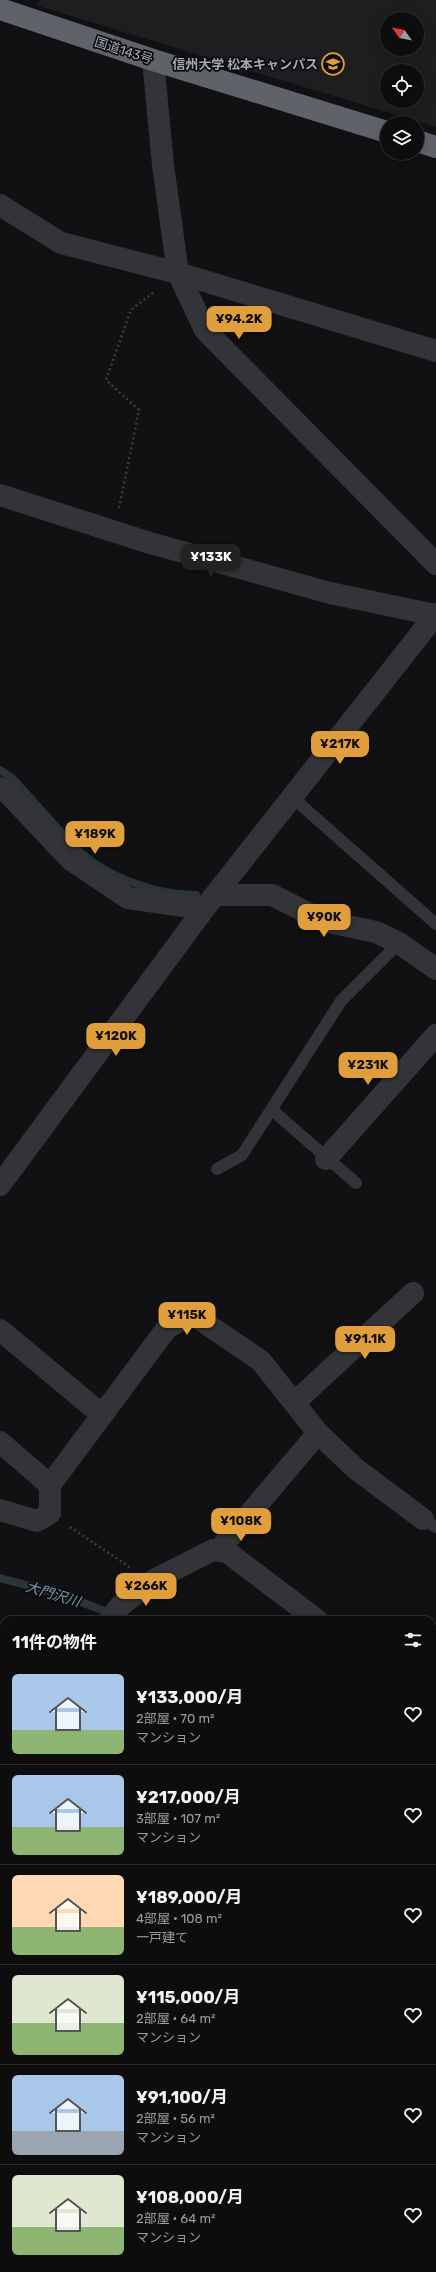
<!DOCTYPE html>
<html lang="ja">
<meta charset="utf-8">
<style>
:root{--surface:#0d0d0e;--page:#1b1b1c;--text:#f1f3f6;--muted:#9a9c9e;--line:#2d2d2e;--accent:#e09e3c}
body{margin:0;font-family:Rubik,"Noto Sans JP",sans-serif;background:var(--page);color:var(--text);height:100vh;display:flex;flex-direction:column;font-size:15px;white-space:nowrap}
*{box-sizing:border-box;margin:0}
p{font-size:13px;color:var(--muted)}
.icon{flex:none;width:22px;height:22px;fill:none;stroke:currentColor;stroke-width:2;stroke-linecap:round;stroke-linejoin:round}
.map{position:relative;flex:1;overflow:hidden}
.panel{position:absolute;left:0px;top:1616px;width:436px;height:656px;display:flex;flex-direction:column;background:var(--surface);border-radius:12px 12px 0 0;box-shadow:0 4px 16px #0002,0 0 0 1px var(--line)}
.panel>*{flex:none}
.needle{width:26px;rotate:303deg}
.fabs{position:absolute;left:380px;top:12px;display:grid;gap:8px}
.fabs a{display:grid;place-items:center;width:44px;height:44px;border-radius:50%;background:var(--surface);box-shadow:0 4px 16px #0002,0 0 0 1px var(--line);font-size:20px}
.price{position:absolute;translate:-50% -34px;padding:0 9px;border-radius:8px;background:var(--accent);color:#111;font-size:13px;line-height:26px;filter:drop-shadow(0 1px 2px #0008)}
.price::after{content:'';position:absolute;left:50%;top:24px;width:12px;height:9px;margin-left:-6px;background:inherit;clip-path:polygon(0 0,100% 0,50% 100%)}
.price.active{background:#222;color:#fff}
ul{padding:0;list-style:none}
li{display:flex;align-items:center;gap:12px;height:100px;padding:0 12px}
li+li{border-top:1px solid var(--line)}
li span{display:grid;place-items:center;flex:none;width:112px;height:80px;border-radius:6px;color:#555}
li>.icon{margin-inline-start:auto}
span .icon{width:48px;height:48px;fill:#fffc;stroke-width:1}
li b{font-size:17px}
h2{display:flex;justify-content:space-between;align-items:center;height:48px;padding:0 12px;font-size:17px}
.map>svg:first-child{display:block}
.built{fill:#1d1e1f;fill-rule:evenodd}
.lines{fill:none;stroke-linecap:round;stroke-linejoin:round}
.stream{stroke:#2c343a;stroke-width:8}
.path{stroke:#393b3e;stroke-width:2.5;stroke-dasharray:2 3;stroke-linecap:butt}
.lane{stroke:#333437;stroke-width:12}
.street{stroke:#333437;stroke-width:22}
.highway{stroke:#5f6268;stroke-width:22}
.labels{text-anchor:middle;stroke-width:3.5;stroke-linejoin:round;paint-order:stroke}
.street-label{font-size:13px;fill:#a4a9b2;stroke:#0c0c0e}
.poi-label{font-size:13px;font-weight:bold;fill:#a4a9b2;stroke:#0c0c0e;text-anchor:end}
.water-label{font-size:14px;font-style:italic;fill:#7d98aa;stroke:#0c0c0e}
</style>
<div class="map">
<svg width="436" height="2272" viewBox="0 0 436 2272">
<rect width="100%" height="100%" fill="#111113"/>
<path class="built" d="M40,0H436V127L35,5ZM387,19H417V49H387ZM387,71H417V101H387Z"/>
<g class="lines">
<path class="stream" d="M0,770L12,778C34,801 54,826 76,848C105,877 156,895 196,895
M0,1578L60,1594L128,1620
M432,1872L436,1874"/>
<path class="path" d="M119,508L139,410L106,380L131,310L154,292
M70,1527L131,1568"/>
<path class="lane" d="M293,798L436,924
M272,1110L356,1183
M217,1169L242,1155L341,1001L399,943
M423,1519L436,1527"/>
<path class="street" d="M153,60L163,165L178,273L205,330L436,564
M0,205L61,243L178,273L436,351
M0,495L150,543L330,593L435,615
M0,788L6,791L70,859L128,898L204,909
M216,895H272L324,921L376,932L399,943L436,969
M326,1159L436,1035
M0,1185L204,909L436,614
M0,1330L101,1414
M294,1403L413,1293
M0,1442L50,1485
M0,1510L37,1521L50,1513V1485L167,1328L192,1314L261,1361L318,1433L356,1469L423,1519
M219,1550L318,1433
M110,1620L120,1606L152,1581L213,1550L227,1552L317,1620
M432,1707L436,1710
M0,1894L4,1888
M432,2144L436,2147
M68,2268L73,2272
M184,2272L189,2268"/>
<path class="highway" d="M0,9L153,60L387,132
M417,141L436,147"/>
</g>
<defs>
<g id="university-ring" transform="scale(1.15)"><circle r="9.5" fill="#0c0c0e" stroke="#e09e3c" stroke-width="1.5"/><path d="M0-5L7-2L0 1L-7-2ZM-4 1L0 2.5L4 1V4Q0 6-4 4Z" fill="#e09e3c"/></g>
</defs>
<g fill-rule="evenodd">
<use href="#university-ring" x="333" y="64"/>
</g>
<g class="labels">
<g class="street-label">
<text transform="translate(124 50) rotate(18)" y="5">国道143号</text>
</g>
<g class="poi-label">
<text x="318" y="69">信州大学 松本キャンパス</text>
</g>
<g class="water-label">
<text transform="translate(53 1594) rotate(17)" y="5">大門沢川</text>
</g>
</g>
</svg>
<div class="fabs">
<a><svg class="needle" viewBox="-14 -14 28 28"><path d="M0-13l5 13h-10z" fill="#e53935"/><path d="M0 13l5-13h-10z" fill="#9a9c9e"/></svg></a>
<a><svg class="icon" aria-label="locate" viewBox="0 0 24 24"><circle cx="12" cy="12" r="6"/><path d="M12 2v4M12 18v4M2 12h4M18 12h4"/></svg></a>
<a><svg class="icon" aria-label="layers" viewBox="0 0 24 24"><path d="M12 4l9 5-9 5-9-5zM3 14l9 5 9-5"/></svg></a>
</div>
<b class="price" style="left:239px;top:340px">¥94.2K</b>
<b class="price active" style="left:211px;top:578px">¥133K</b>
<b class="price" style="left:340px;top:765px">¥217K</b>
<b class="price" style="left:95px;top:855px">¥189K</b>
<b class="price" style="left:324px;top:938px">¥90K</b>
<b class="price" style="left:116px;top:1057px">¥120K</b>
<b class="price" style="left:368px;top:1086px">¥231K</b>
<b class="price" style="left:187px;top:1336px">¥115K</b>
<b class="price" style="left:365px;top:1360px">¥91.1K</b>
<b class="price" style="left:241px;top:1542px">¥108K</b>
<b class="price" style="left:146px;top:1607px">¥266K</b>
<section class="panel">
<h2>11件の物件<svg class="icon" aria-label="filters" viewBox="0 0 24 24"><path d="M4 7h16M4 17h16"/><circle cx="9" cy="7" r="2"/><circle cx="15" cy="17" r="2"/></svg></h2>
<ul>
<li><span style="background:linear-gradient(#a9c7e8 70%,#8fb573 0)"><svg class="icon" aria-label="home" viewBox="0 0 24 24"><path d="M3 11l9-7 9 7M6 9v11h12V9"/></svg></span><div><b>¥133,000/月</b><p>2部屋 · 70 m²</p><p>マンション</p></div><svg class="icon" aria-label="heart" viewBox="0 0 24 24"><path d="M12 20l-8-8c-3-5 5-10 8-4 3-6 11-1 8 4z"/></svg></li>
<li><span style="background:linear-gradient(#a9c7e8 65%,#8fb573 0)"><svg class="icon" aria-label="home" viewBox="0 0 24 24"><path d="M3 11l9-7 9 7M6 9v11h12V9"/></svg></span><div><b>¥217,000/月</b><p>3部屋 · 107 m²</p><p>マンション</p></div><svg class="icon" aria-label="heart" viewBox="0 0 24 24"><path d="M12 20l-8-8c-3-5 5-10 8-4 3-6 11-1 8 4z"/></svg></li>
<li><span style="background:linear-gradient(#ffd9b3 65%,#8fb573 0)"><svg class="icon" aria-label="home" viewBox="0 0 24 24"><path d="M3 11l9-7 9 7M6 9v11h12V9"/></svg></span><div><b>¥189,000/月</b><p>4部屋 · 108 m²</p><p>一戸建て</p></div><svg class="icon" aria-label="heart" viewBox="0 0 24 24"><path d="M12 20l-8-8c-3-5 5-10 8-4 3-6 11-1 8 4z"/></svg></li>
<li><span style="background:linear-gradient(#dfe7d0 60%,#8fb573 0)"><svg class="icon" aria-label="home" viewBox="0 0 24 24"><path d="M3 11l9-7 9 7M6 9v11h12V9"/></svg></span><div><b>¥115,000/月</b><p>2部屋 · 64 m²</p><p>マンション</p></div><svg class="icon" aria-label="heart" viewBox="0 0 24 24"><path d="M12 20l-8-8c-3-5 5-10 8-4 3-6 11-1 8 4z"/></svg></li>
<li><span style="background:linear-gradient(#a9c7e8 70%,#9aa5b1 0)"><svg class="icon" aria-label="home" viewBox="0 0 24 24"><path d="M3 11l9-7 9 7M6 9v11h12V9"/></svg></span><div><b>¥91,100/月</b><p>2部屋 · 56 m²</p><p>マンション</p></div><svg class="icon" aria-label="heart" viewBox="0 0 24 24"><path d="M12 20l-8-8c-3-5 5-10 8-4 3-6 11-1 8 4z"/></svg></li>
<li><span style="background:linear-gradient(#dfe7d0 65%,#8fb573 0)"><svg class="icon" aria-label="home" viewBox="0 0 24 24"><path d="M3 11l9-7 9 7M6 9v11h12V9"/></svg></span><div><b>¥108,000/月</b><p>2部屋 · 64 m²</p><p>マンション</p></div><svg class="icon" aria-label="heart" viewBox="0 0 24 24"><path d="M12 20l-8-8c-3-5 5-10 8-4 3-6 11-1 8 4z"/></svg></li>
</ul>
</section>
</div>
